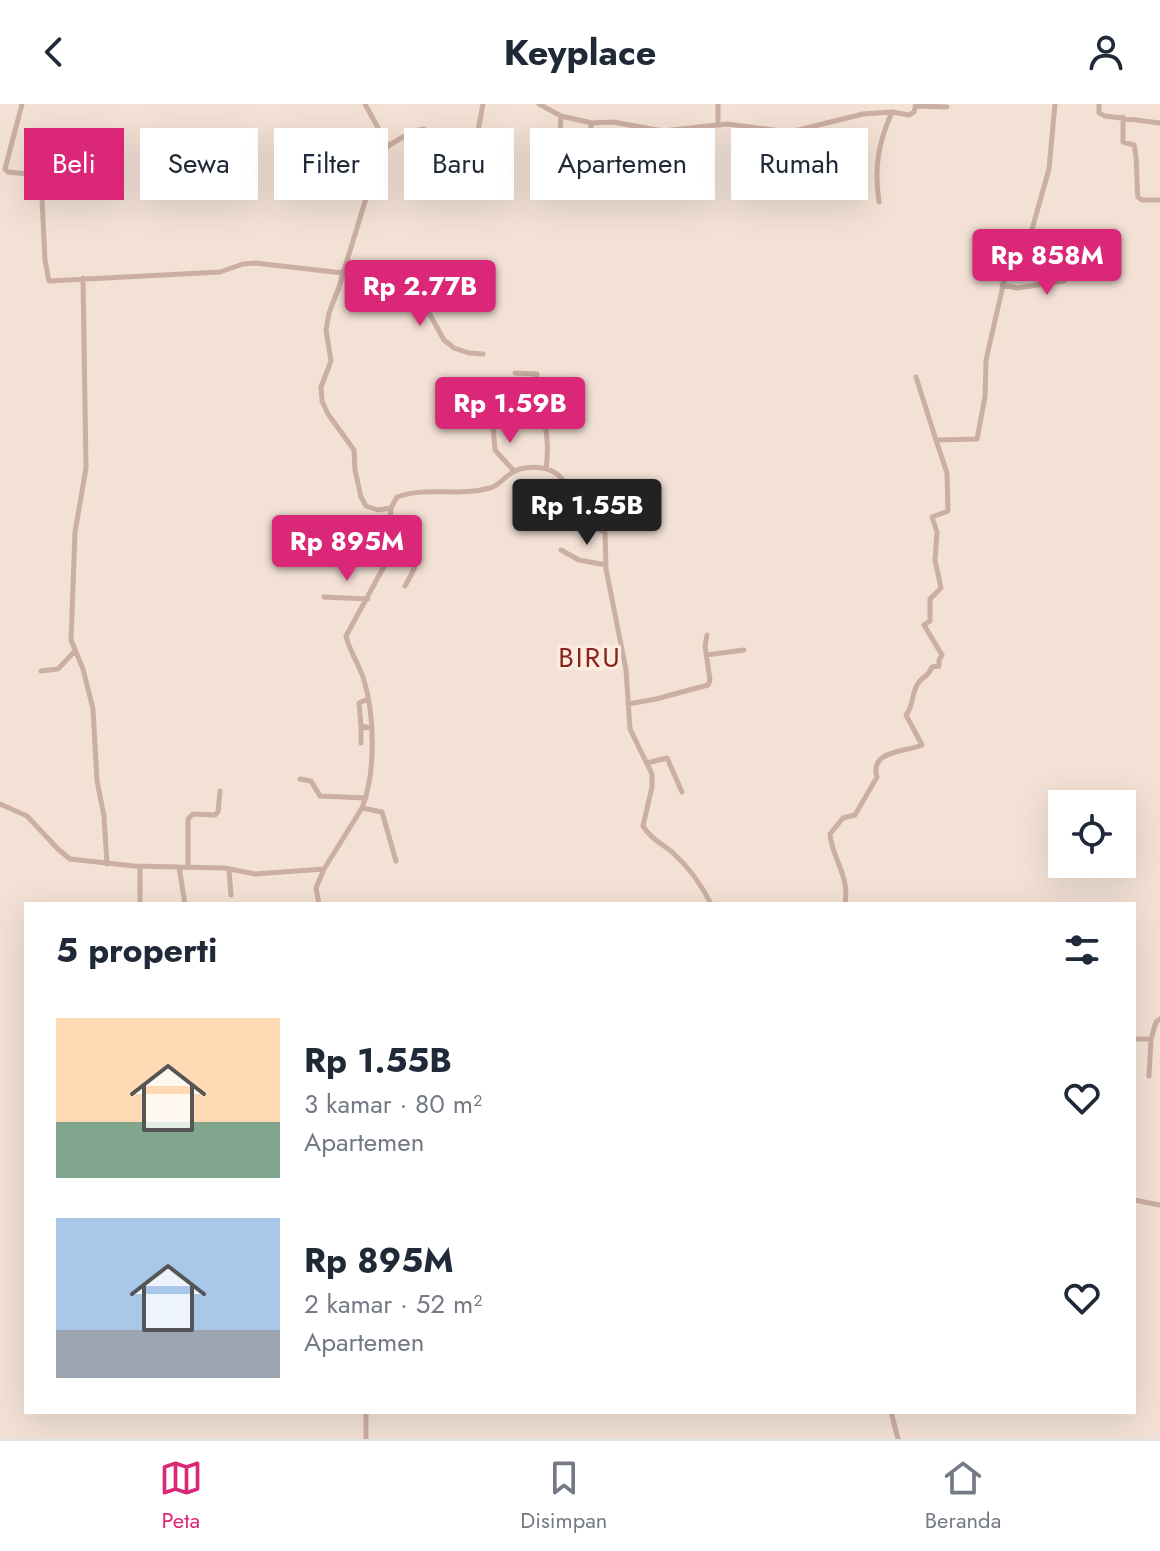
<!DOCTYPE html>
<html lang="id">
<meta charset="utf-8">
<style>
:root{--surface:#fff;--page:#f2f2f3;--text:#1f2937;--muted:#747a83;--line:#e0e1e3;--accent:#db2777}
body{margin:0;font-family:Jost,sans-serif;background:var(--page);color:var(--text);height:100vh;display:flex;flex-direction:column;font-size:30px;white-space:nowrap}
*{box-sizing:border-box;margin:0}
p{font-size:26px;color:var(--muted)}
.icon{flex:none;width:44px;height:44px;fill:none;stroke:currentColor;stroke-width:2;stroke-linecap:round;stroke-linejoin:round}
.map{position:relative;flex:1;overflow:hidden}
.drawer{position:absolute;left:24px;top:798px;width:1112px;height:512px;display:flex;flex-direction:column;background:var(--surface);border-radius:0px;box-shadow:0 8px 32px #0002}
.drawer>*{flex:none}
.top-card{position:absolute;left:24px;top:24px;width:1112px;height:72px;display:flex;gap:16px}
.tools{position:absolute;left:1048px;top:686px;display:grid;gap:16px}
.tools a{display:grid;place-items:center;width:88px;height:88px;border-radius:0px;background:var(--surface);box-shadow:0 8px 32px #0002;font-size:40px}
.price{position:absolute;translate:-50% -68px;padding:0 18px;border-radius:8px;background:var(--accent);color:#fff;font-size:26px;line-height:52px;filter:drop-shadow(0 2px 4px #0008)}
.price::after{content:'';position:absolute;left:50%;top:48px;width:24px;height:18px;margin-left:-12px;background:inherit;clip-path:polygon(0 0,100% 0,50% 100%)}
.price.on{background:#222;color:#fff}
ul{padding:0;list-style:none}
li{display:flex;align-items:center;gap:24px;height:200px;padding:0 32px}
li span{display:grid;place-items:center;flex:none;width:224px;height:160px;border-radius:0px;color:#555}
li>.icon{margin-inline-start:auto}
span .icon{width:96px;height:96px;fill:#fffc;stroke-width:1}
li b{font-size:34px}
h2{display:flex;justify-content:space-between;align-items:center;height:96px;padding:0 32px;font-size:34px}
.tag{padding:0 28px;border-radius:0px;background:var(--surface);box-shadow:0 8px 32px #0002;font-size:28px;line-height:72px}
.tag.on{background:var(--accent);color:#fff}
header{display:flex;justify-content:space-between;align-items:center;height:104px;padding:0 32px;background:var(--surface);font-size:36px;font-weight:700}
.dock{display:flex;justify-content:space-around;align-items:center;height:112px;border-top:2px solid var(--line);background:var(--surface);font-size:22px;color:var(--muted)}
.dock a{display:grid;justify-items:center;gap:4px}
.dock .on{color:var(--accent)}
.map>svg:first-child{display:block}
.lines{fill:none;stroke-linecap:round;stroke-linejoin:round}
.minor{stroke:#cbafa1;stroke-width:5}
.labels{text-anchor:middle;stroke-width:7;stroke-linejoin:round;paint-order:stroke}
.quarter-label{font-size:28px;letter-spacing:2px;fill:#8a2417;stroke:#faece2}
</style>
<header><svg class="icon" aria-label="back" viewBox="0 0 24 24"><path d="M15 5l-7 7 7 7"/></svg>Keyplace<svg class="icon" aria-label="person" viewBox="0 0 24 24"><circle cx="12" cy="8" r="4"/><path d="M4 21q1-7 8-7t8 7"/></svg></header>
<div class="map">
<svg width="1160" height="1335" viewBox="0 0 1160 1335">
<rect width="100%" height="100%" fill="#f3e1d5"/>
<g class="lines">
<path class="minor" d="M22,0L5,65L8,68L38,71L41,74L45,156L49,177L220,168L243,160L255,159L343,169
M365,0L388,42
M539,0L561,12L592,19L613,18L663,27L727,20L790,28L863,10L892,8L909,11L914,8L916,0
M718,0V20
M1099,0V9L1105,12L1160,19
M916,2L947,3
M561,12L559,44L562,53L582,54L592,19
M1123,13V38L1134,41C1138,56 1136,77 1138,93L1142,96H1160
M879,98C874,64 878,39 892,8
M343,167L373,169L366,199
M373,169L423,168V198L444,236L454,244L469,249L483,250
M83,174L86,364L75,428L71,536L83,565L93,605L97,677L104,712L107,760
M1002,181L1017,184L1064,177L1070,169
M515,269L537,270L533,289C546,315 550,336 546,365
M916,273L936,336L977,335L985,293L986,256L1010,151L1027,143L1049,65L1055,0
M493,321L495,346L514,367
M391,404L378,406L366,402L361,393L355,366L354,346L328,310L322,297L321,283L331,257L326,226L329,209L339,183L377,58L388,42L413,27L424,25L443,38H472L477,32L483,0
M390,434C424,445 421,454 405,482
M561,446L579,456L606,461
M324,493L368,495
M706,551L744,546
M41,567L58,565L74,548
M368,595L359,599L361,622L371,624
M628,600L656,595L708,581L710,576L705,542L707,531
M361,639V622
M647,659L667,654L682,688
M300,675L311,677L320,692L366,694
M0,700L27,712L58,745L70,755L134,762L179,763
M362,704L382,708L396,757
M188,763V715L193,710L215,711L218,708L220,687
M229,765L231,791
M140,800V762
M185,800L179,763L225,764L255,770L324,765L362,704C376,669 375,609 363,573C358,559 349,546 346,532L387,457L391,404L397,393C427,382 459,393 490,384C499,382 502,375 510,370C522,361 545,361 557,370C573,382 564,400 573,416L605,428L606,465L626,566L630,625L652,670V683L643,722C650,734 661,739 672,748C689,763 701,780 711,800
M319,800L316,784L324,765
M845,800C850,771 832,755 830,730L843,714L855,711L877,673C869,646 906,648 922,641L906,611C914,602 911,588 919,578C925,571 928,573 932,563L939,562V556L942,551L924,521L930,517V495L941,484L935,456L937,428L932,413L948,407L947,369L936,336
M1134,935H1151L1156,918L1160,915
M1149,972L1151,935
M1134,1096L1160,1101
M891,1308L898,1335
M366,1335V1308"/>
</g>
<g class="labels">
<g class="quarter-label">
<text x="590" y="563">BIRU</text>
</g>
</g>
</svg>
<div class="tools">
<a><svg class="icon" aria-label="locate" viewBox="0 0 24 24"><circle cx="12" cy="12" r="6"/><path d="M12 2v4M12 18v4M2 12h4M18 12h4"/></svg></a>
</div>
<b class="price" style="left:1047px;top:193px">Rp 858M</b>
<b class="price" style="left:420px;top:224px">Rp 2.77B</b>
<b class="price" style="left:510px;top:341px">Rp 1.59B</b>
<b class="price on" style="left:587px;top:443px">Rp 1.55B</b>
<b class="price" style="left:347px;top:479px">Rp 895M</b>
<div class="top-card">
<a class="tag on">Beli</a>
<a class="tag">Sewa</a>
<a class="tag">Filter</a>
<a class="tag">Baru</a>
<a class="tag">Apartemen</a>
<a class="tag">Rumah</a>
</div>
<section class="drawer">
<h2>5 properti<svg class="icon" aria-label="filters" viewBox="0 0 24 24"><path d="M4 7h16M4 17h16"/><circle cx="9" cy="7" r="2"/><circle cx="15" cy="17" r="2"/></svg></h2>
<ul>
<li><span style="background:linear-gradient(#ffd9b3 65%,#7fa58c 0)"><svg class="icon" aria-label="home" viewBox="0 0 24 24"><path d="M3 11l9-7 9 7M6 9v11h12V9"/></svg></span><div><b>Rp 1.55B</b><p>3 kamar · 80 m²</p><p>Apartemen</p></div><svg class="icon" aria-label="heart" viewBox="0 0 24 24"><path d="M12 20l-8-8c-3-5 5-10 8-4 3-6 11-1 8 4z"/></svg></li>
<li><span style="background:linear-gradient(#a9c7e8 70%,#9aa5b1 0)"><svg class="icon" aria-label="home" viewBox="0 0 24 24"><path d="M3 11l9-7 9 7M6 9v11h12V9"/></svg></span><div><b>Rp 895M</b><p>2 kamar · 52 m²</p><p>Apartemen</p></div><svg class="icon" aria-label="heart" viewBox="0 0 24 24"><path d="M12 20l-8-8c-3-5 5-10 8-4 3-6 11-1 8 4z"/></svg></li>
</ul>
</section>
</div>
<nav class="dock">
<a class="on"><svg class="icon" aria-label="map" viewBox="0 0 24 24"><path d="M3 6l6-2 6 2 6-2v14l-6 2-6-2-6 2zM9 4v14M15 6v14"/></svg>Peta</a>
<a><svg class="icon" aria-label="saved" viewBox="0 0 24 24"><path d="M7 4h10v16l-5-4-5 4z"/></svg>Disimpan</a>
<a><svg class="icon" aria-label="home" viewBox="0 0 24 24"><path d="M3 11l9-7 9 7M6 9v11h12V9"/></svg>Beranda</a>
</nav>
